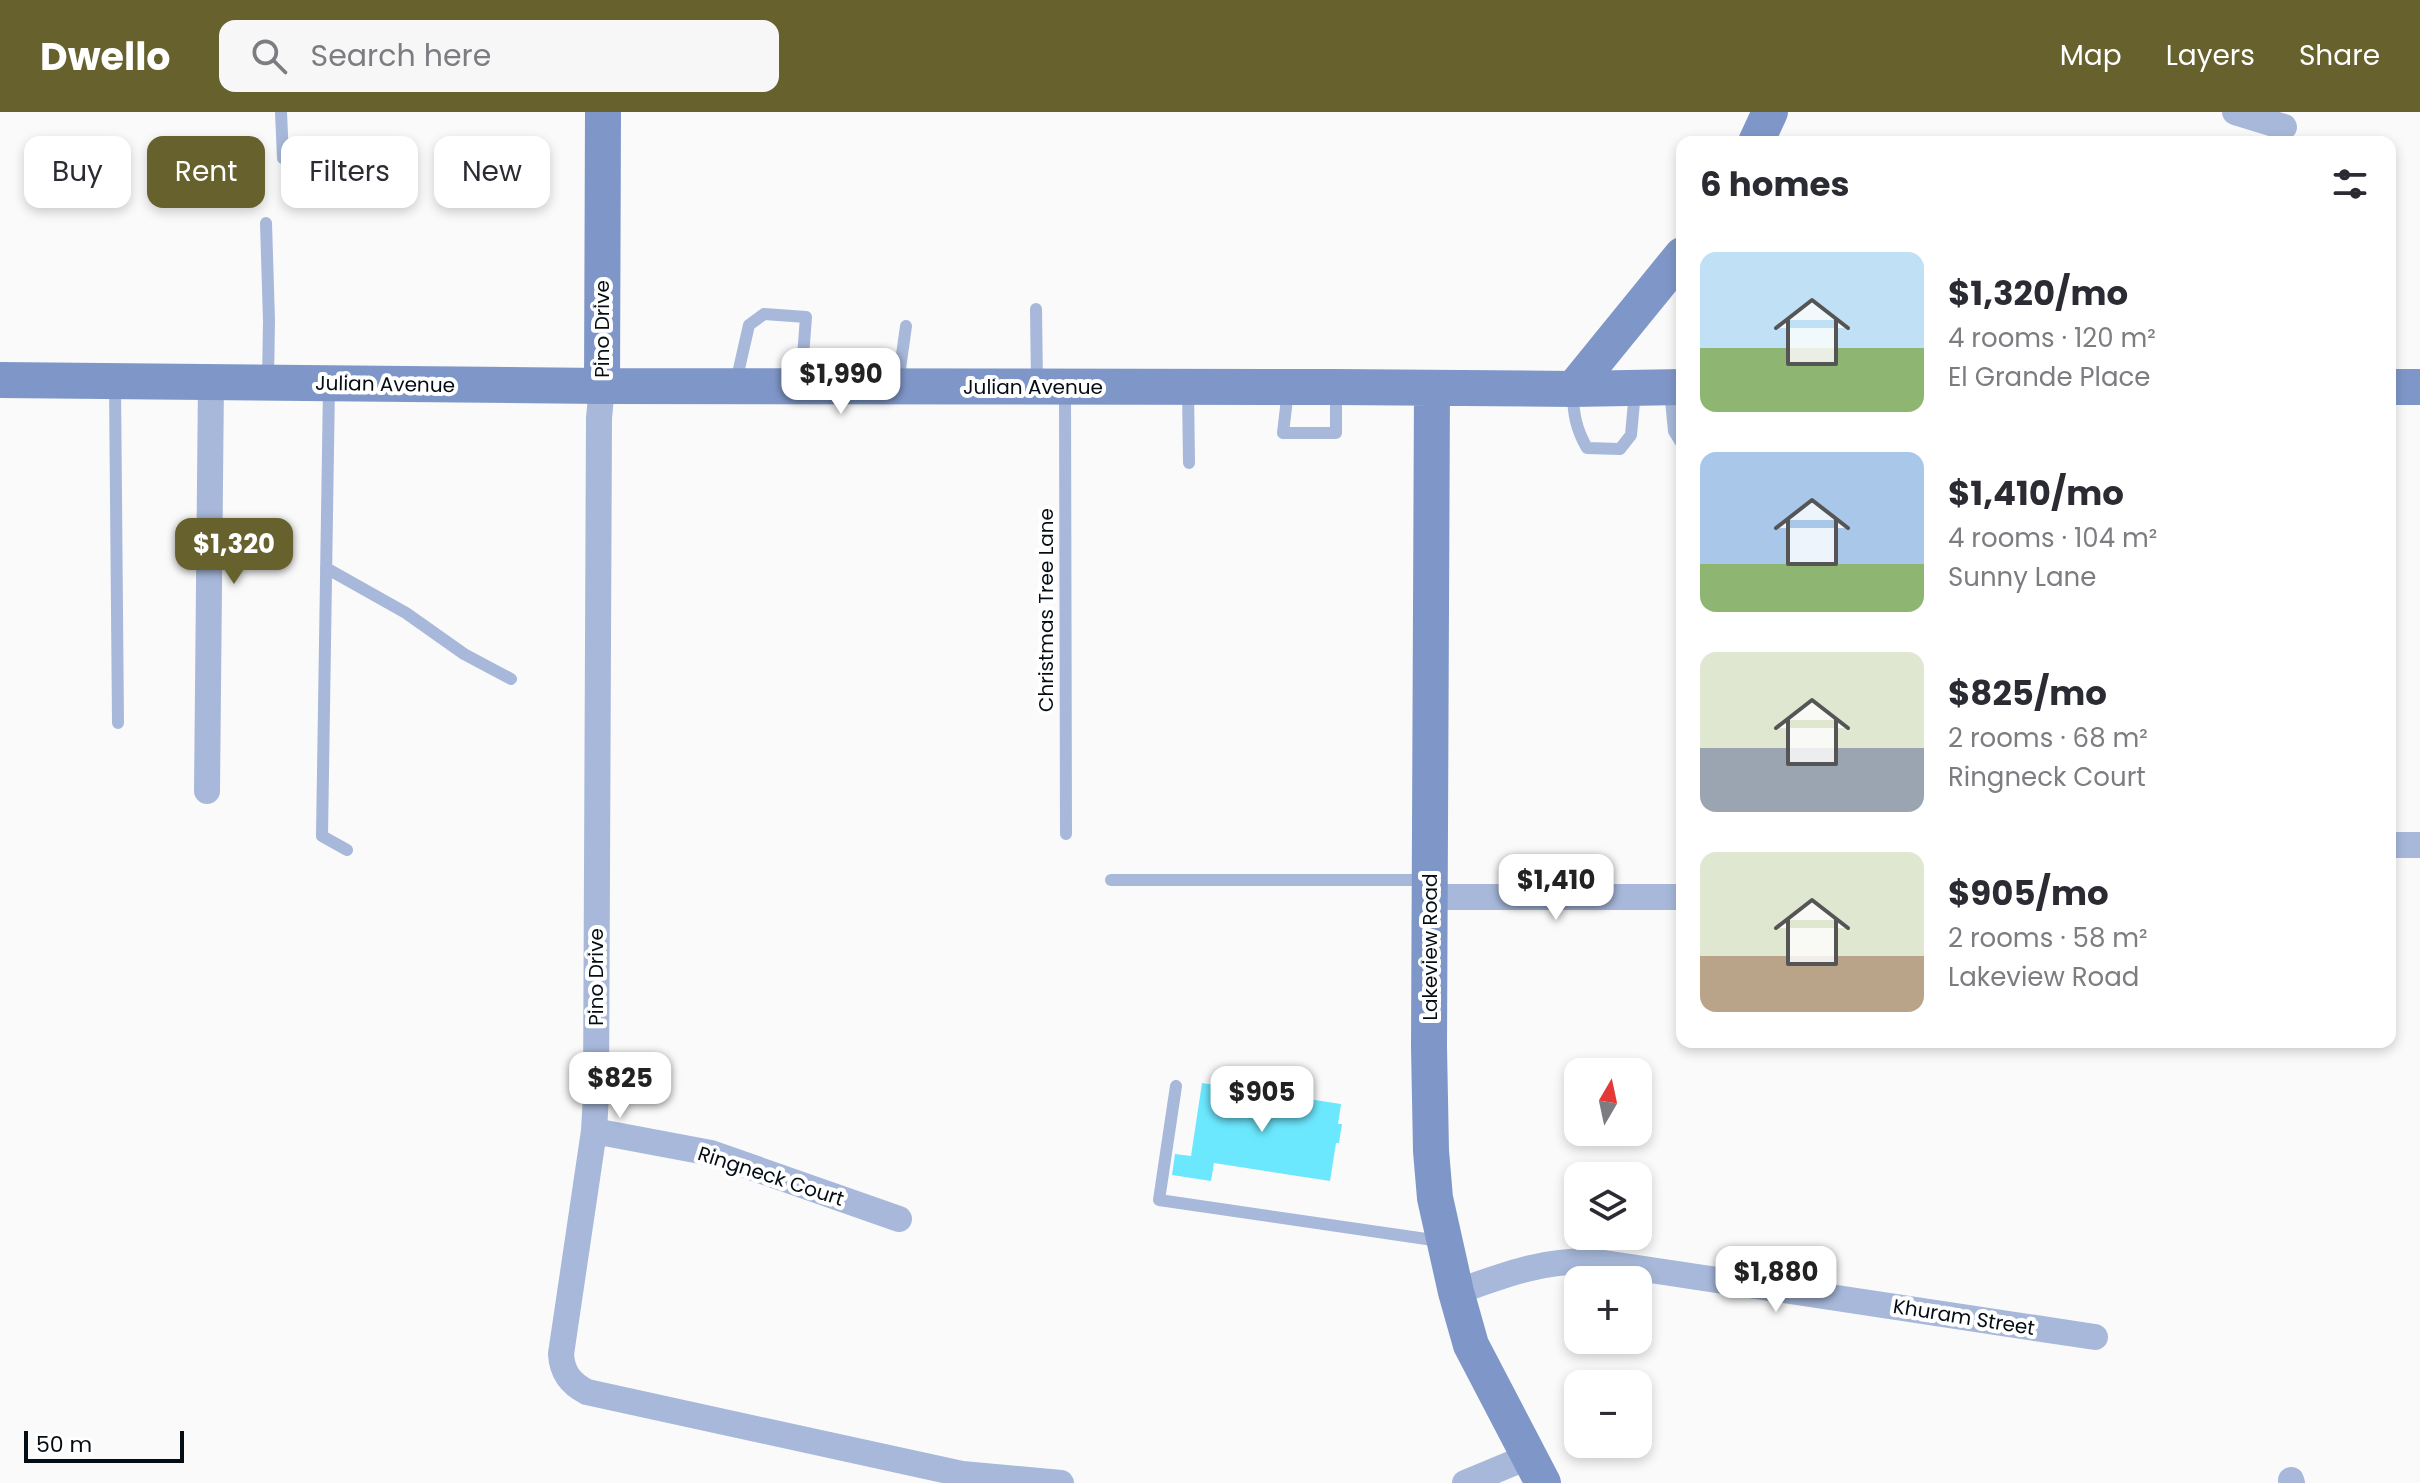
<!DOCTYPE html>
<meta charset="utf-8">
<style>
:root{--surface:#fff;--page:#f7f7f7;--text:#2b2b33;--muted:#7c7c81;--accent:#66612d}
body{margin:0;font-family:Poppins,sans-serif;background:var(--page);color:var(--text);height:100vh;display:flex;flex-direction:column;font-size:30px;white-space:nowrap}
*{box-sizing:border-box;margin:0}
p{font-size:26px;color:var(--muted)}
.icon{flex:none;width:44px;height:44px;fill:none;stroke:currentColor;stroke-width:2;stroke-linecap:round;stroke-linejoin:round}
.map{position:relative;flex:1;overflow:hidden}
.drawer{position:absolute;left:1676px;top:24px;width:720px;height:912px;display:flex;flex-direction:column;background:var(--surface);border-radius:16px;box-shadow:0 4px 12px #0003}
.drawer>*{flex:none}
.guide{position:absolute;left:24px;top:24px;width:760px;height:72px;display:flex;gap:16px}
.needle{width:52px;rotate:9deg}
.tools{position:absolute;left:1564px;top:946px;display:grid;gap:16px}
.tools a{display:grid;place-items:center;width:88px;height:88px;border-radius:16px;background:var(--surface);box-shadow:0 4px 12px #0003;font-size:40px}
.scale{position:absolute;left:24px;bottom:20px;width:160px;box-sizing:border-box;padding-left:8px;border:4px solid #040d14;border-top:0;font-size:22px;line-height:28px;white-space:nowrap;color:#040d14;-webkit-text-stroke:6px #fff;paint-order:stroke}
.price{position:absolute;translate:-50% -68px;padding:0 18px;border-radius:16px;background:#fff;color:#222;font-size:26px;line-height:52px;filter:drop-shadow(0 2px 4px #0008)}
.price::after{content:'';position:absolute;left:50%;top:48px;width:24px;height:18px;margin-left:-12px;background:inherit;clip-path:polygon(0 0,100% 0,50% 100%)}
.price.on{background:var(--accent);color:#fff}
ul{padding:0;list-style:none}
li{display:flex;align-items:center;gap:24px;height:200px;padding:0 24px}
li span{display:grid;place-items:center;flex:none;width:224px;height:160px;border-radius:16px;color:#555}
li>.icon{margin-inline-start:auto}
span .icon{width:96px;height:96px;fill:#fffc;stroke-width:1}
li b{font-size:34px}
h2{display:flex;justify-content:space-between;align-items:center;height:96px;padding:0 24px;font-size:34px}
.chip{padding:0 28px;border-radius:16px;background:var(--surface);box-shadow:0 4px 12px #0003;font-size:28px;line-height:72px}
.chip.on{background:var(--accent);color:#fff}
header{display:flex;align-items:center;gap:48px;box-sizing:border-box;height:112px;padding:0 40px;background:var(--accent);color:#fff}
header strong{font-size:38px}
nav{display:flex;gap:44px;margin-inline-start:auto;font-size:28px}
.search{width:560px;height:72px;background:var(--page);display:flex;align-items:center;gap:20px;box-sizing:border-box;padding:0 28px;border-radius:16px;color:var(--muted);font-size:30px}
.map>svg:first-child{display:block}
.building{fill:#6ce8fe}
.lines{fill:none;stroke-linecap:round;stroke-linejoin:round}
.lane{stroke:#a7b8da;stroke-width:12}
.street{stroke:#a7b8da;stroke-width:26}
.secondary{stroke:#7f97c8;stroke-width:36}
.labels{text-anchor:middle;stroke-width:8;stroke-linejoin:round;paint-order:stroke}
.street-label{font-size:20px;fill:#040d14;stroke:#fff}
</style>
<header>
<strong>Dwello</strong>
<div class="search"><svg class="icon" aria-label="search" viewBox="0 0 24 24"><circle cx="10" cy="10" r="6"/><path d="M15 15l6 6"/></svg>Search here</div>
<nav><a>Map</a><a>Layers</a><a>Share</a></nav>
</header>
<div class="map">
<svg width="2420" height="1371" viewBox="0 0 2420 1371">
<rect width="100%" height="100%" fill="#fafafa"/>
<path class="building" d="M1202,971L1341,992L1338,1012H1342L1339,1031H1336L1330,1069L1214,1051L1211,1069L1172,1063L1175,1042L1191,1044Z"/>
<g class="lines">
<path class="lane" d="M281,0L283,46L318,49
M266,111L269,209L268,267
M1036,197L1037,271
M736,270L749,213L764,202L806,205L801,271
M898,271L906,214
M115,272L118,611
M329,274L322,724L347,738
M1065,277L1066,722
M1188,278L1189,351
M1288,278L1283,321H1336V279
M1670,279L1674,319L1682,332
M1573,280C1573,301 1576,317 1587,336L1620,337L1631,323L1635,279
M326,456L406,501L464,542L511,567
M1111,768H1427
M1176,974L1159,1088L1440,1129"/>
<path class="street" d="M2235,0L2284,15
M602,274L599,306L596,983L594,1019L561,1242C562,1261 571,1272 587,1280L962,1362L1061,1371
M207,679L211,269
M2390,733H2420
M1430,785H1682
M594,1019L711,1041L899,1107
M1456,1180C1505,1163 1538,1149 1591,1149L2095,1225
M2291,1368L2292,1371
M1465,1371L1530,1344"/>
<path class="secondary" d="M1756,30L1770,0
M0,268L602,274L1336,275L1573,277L1682,275
M602,274L603,0
M2390,275H2420
M1432,277L1429,935L1431,1039L1435,1086L1456,1180L1471,1233L1543,1371
M1573,277L1682,143"/>
</g>
<g class="labels">
<g class="street-label">
<text transform="translate(602 217) rotate(-90)" y="7">Pino Drive</text>
<text transform="translate(385 272) rotate(1)" y="7">Julian Avenue</text>
<text x="1033" y="282">Julian Avenue</text>
<text transform="translate(1046 498) rotate(-90)" y="7">Christmas Tree Lane</text>
<text transform="translate(1430 835) rotate(-90)" y="7">Lakeview Road</text>
<text transform="translate(596 865) rotate(-90)" y="7">Pino Drive</text>
<text transform="translate(771 1064) rotate(18)" y="7">Ringneck Court</text>
<text transform="translate(1964 1205) rotate(9)" y="7">Khuram Street</text>
</g>
</g>
</svg>
<div class="tools">
<a><svg class="needle" viewBox="-14 -14 28 28"><path d="M0-13l5 13h-10z" fill="#e53935"/><path d="M0 13l5-13h-10z" fill="#7c7c81"/></svg></a>
<a><svg class="icon" aria-label="layers" viewBox="0 0 24 24"><path d="M12 4l9 5-9 5-9-5zM3 14l9 5 9-5"/></svg></a>
<a>+</a>
<a>−</a>
</div>
<div class="scale">50 m</div>
<b class="price" style="left:841px;top:304px">$1,990</b>
<b class="price on" style="left:234px;top:474px">$1,320</b>
<b class="price" style="left:1556px;top:810px">$1,410</b>
<b class="price" style="left:620px;top:1008px">$825</b>
<b class="price" style="left:1262px;top:1022px">$905</b>
<b class="price" style="left:1776px;top:1202px">$1,880</b>
<div class="guide">
<a class="chip">Buy</a>
<a class="chip on">Rent</a>
<a class="chip">Filters</a>
<a class="chip">New</a>
</div>
<section class="drawer">
<h2>6 homes<svg class="icon" aria-label="filters" viewBox="0 0 24 24"><path d="M4 7h16M4 17h16"/><circle cx="9" cy="7" r="2"/><circle cx="15" cy="17" r="2"/></svg></h2>
<ul>
<li><span style="background:linear-gradient(#bfe0f5 60%,#8fb573 0)"><svg class="icon" aria-label="home" viewBox="0 0 24 24"><path d="M3 11l9-7 9 7M6 9v11h12V9"/></svg></span><div><b>$1,320/mo</b><p>4 rooms · 120 m²</p><p>El Grande Place</p></div></li>
<li><span style="background:linear-gradient(#a9c7e8 70%,#8fb573 0)"><svg class="icon" aria-label="home" viewBox="0 0 24 24"><path d="M3 11l9-7 9 7M6 9v11h12V9"/></svg></span><div><b>$1,410/mo</b><p>4 rooms · 104 m²</p><p>Sunny Lane</p></div></li>
<li><span style="background:linear-gradient(#dfe7d0 60%,#9aa5b1 0)"><svg class="icon" aria-label="home" viewBox="0 0 24 24"><path d="M3 11l9-7 9 7M6 9v11h12V9"/></svg></span><div><b>$825/mo</b><p>2 rooms · 68 m²</p><p>Ringneck Court</p></div></li>
<li><span style="background:linear-gradient(#dfe7d0 65%,#b9a48a 0)"><svg class="icon" aria-label="home" viewBox="0 0 24 24"><path d="M3 11l9-7 9 7M6 9v11h12V9"/></svg></span><div><b>$905/mo</b><p>2 rooms · 58 m²</p><p>Lakeview Road</p></div></li>
</ul>
</section>
</div>
